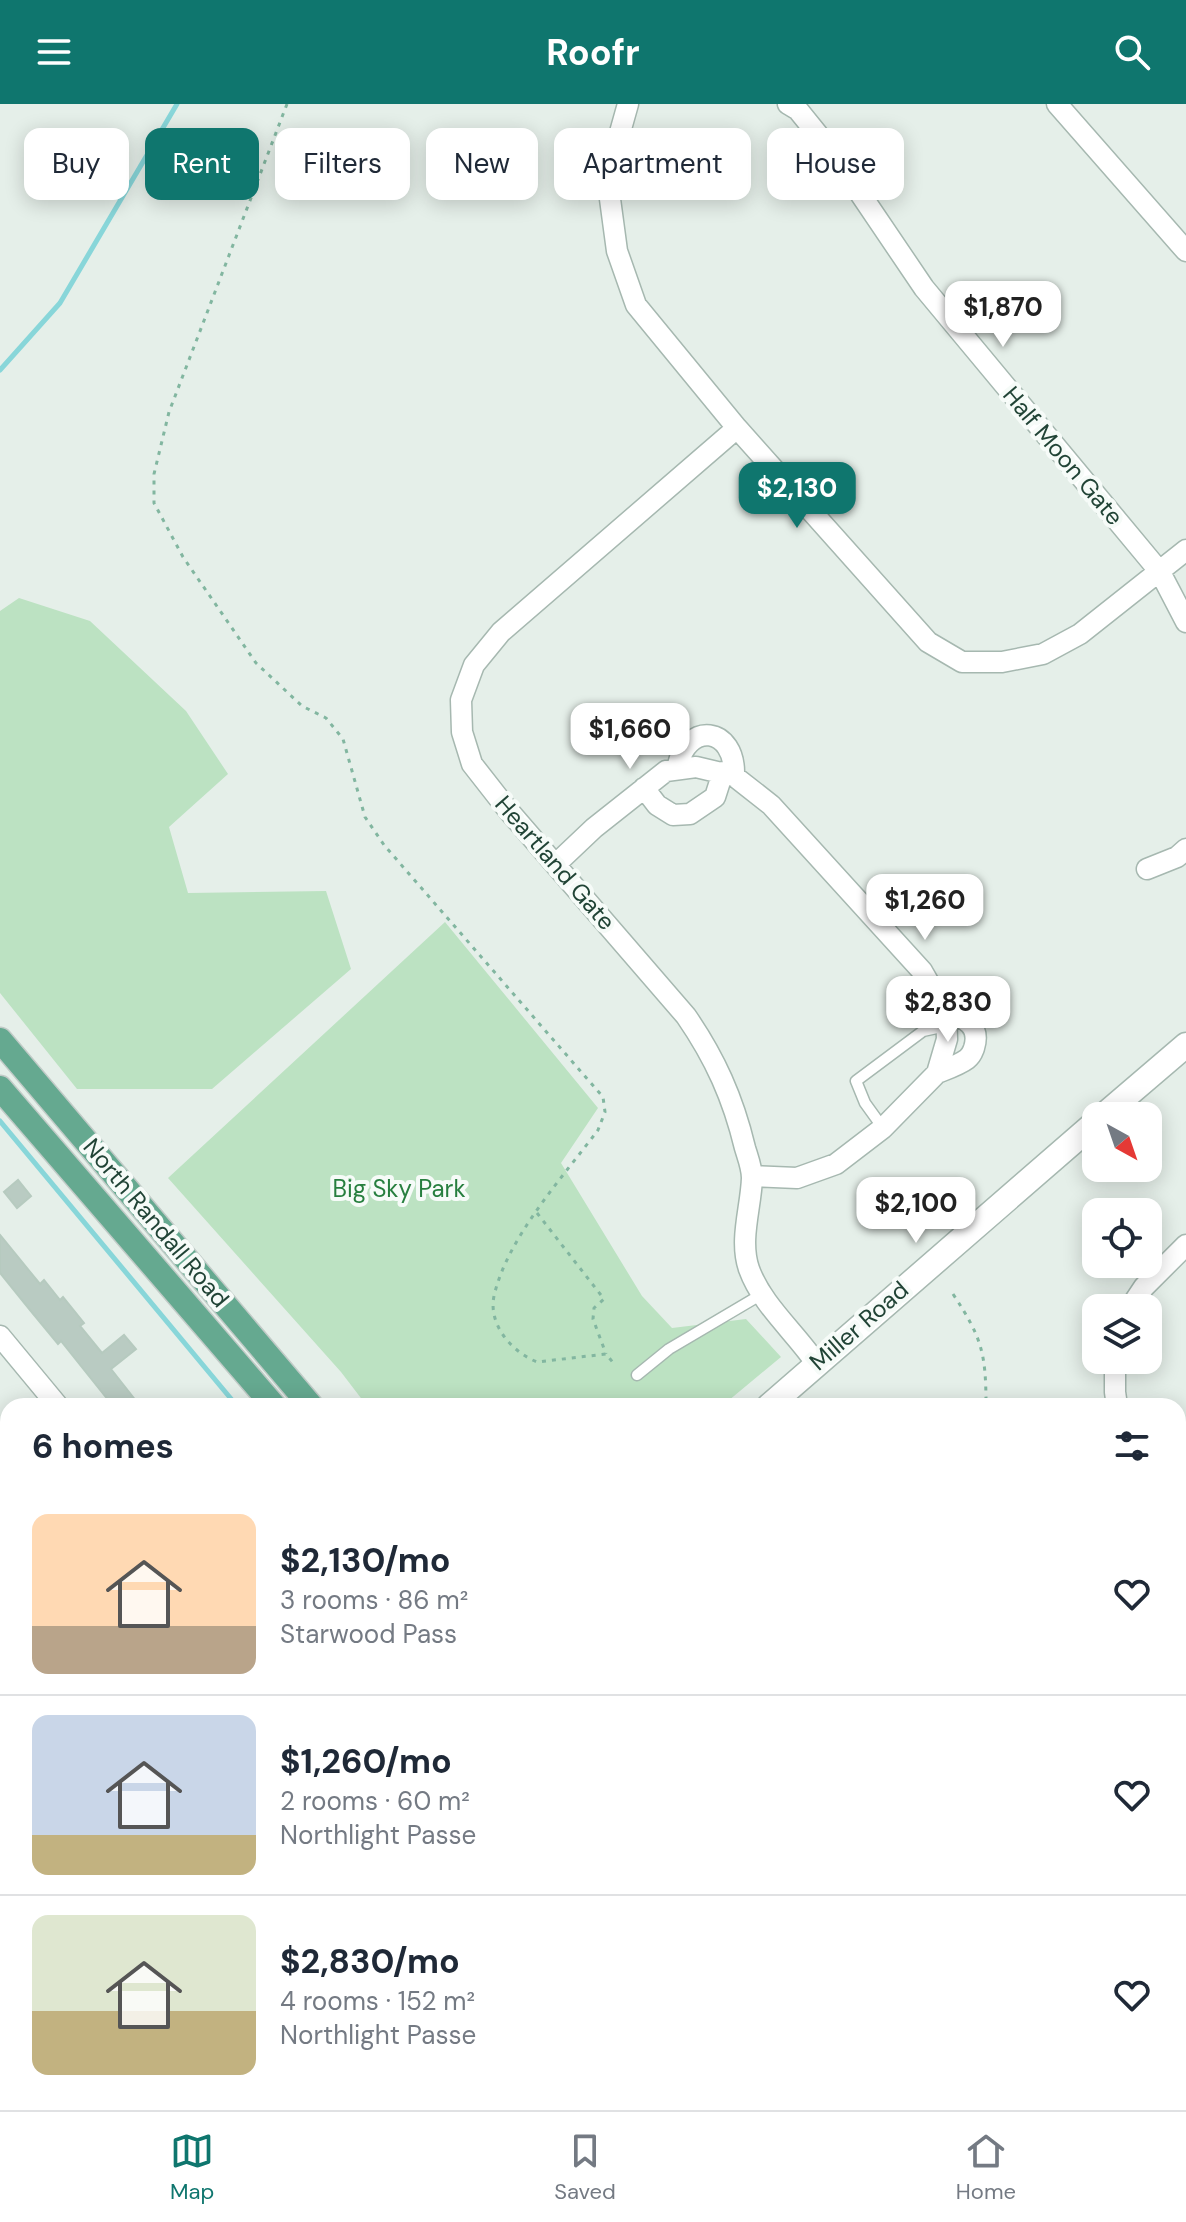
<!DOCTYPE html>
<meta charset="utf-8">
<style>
:root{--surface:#fff;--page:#f6f6f7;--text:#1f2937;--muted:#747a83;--line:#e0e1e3;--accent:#0f766e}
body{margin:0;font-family:"DM Sans",sans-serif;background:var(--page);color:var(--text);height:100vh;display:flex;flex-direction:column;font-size:30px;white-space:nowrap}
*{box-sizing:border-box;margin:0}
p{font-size:26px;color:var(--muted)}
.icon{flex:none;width:44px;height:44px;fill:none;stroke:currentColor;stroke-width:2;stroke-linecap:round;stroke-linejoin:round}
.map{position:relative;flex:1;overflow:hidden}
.details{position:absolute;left:0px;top:1294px;width:1186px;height:712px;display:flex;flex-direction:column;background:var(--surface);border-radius:24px 24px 0 0;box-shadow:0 4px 20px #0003}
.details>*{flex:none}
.top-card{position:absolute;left:24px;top:24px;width:1138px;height:72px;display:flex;gap:16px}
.needle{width:52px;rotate:140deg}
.tools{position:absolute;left:1082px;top:998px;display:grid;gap:16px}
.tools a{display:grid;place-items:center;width:80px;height:80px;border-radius:16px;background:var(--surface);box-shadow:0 4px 20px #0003;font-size:40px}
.price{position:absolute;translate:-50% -68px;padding:0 18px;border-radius:16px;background:#fff;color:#222;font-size:26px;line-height:52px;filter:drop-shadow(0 2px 4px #0008)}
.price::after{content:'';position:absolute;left:50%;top:48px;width:24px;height:18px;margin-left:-12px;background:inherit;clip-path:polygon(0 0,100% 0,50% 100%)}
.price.on{background:var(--accent);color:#fff}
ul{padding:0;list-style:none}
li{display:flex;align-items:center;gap:24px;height:200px;padding:0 32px}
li+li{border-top:2px solid var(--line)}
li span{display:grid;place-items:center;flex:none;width:224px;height:160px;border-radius:16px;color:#555}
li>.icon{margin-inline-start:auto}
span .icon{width:96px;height:96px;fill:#fffc;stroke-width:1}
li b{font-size:34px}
h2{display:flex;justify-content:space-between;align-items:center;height:96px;padding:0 32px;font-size:34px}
.tag{padding:0 28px;border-radius:16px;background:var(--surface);box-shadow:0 4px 20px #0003;font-size:28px;line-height:72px}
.tag.on{background:var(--accent);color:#fff}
header{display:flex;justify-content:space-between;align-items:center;height:104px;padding:0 32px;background:var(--accent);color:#fff;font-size:36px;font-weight:700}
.dock{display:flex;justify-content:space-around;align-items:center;height:112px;border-top:2px solid var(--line);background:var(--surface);font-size:22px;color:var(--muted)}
.dock a{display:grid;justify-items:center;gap:4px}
.dock .on{color:var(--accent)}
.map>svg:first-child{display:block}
.green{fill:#bce2c2}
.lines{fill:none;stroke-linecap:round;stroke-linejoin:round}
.stream{stroke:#88d6d9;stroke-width:5}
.building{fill:#b9cbc2;stroke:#b6cabf;stroke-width:2}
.service-casing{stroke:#a6b8b0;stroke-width:13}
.minor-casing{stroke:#a6b8b0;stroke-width:23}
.tertiary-casing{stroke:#a6b8b0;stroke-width:27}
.primary-casing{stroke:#c1cbc7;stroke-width:27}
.path{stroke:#82b6a0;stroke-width:3;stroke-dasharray:4 6;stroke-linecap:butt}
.service{stroke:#fff;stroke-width:10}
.minor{stroke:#fff;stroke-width:20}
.tertiary{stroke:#fff;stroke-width:24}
.primary{stroke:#65a990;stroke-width:24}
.labels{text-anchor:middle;stroke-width:8;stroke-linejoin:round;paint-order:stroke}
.street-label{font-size:24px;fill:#214436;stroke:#f6fbf8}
.park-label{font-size:24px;fill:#277f3f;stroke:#f6fbf8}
</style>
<header><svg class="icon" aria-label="menu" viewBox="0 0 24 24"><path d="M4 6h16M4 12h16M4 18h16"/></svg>Roofr<svg class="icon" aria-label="search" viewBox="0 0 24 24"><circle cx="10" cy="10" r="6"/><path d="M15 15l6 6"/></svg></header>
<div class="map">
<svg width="1186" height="2006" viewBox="0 0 1186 2006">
<rect width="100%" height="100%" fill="#e5efe9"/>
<path class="green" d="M19,494L90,517L186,607L228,670L169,723L188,789L326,787L351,865L212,985H77L0,889V507Z
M445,818L598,1004L561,1059L642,1192L672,1224L746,1215L781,1253L722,1302H367L341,1268L168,1074Z"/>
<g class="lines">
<path class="stream" d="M0,266L60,199L177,0
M0,1017L237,1302
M1178,1767L1186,1776"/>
</g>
<path class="building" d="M18,1076L31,1092L17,1104L4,1088Z
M0,1131L40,1180L44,1176L60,1196L63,1193L84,1219L80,1222L102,1249L124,1231L136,1245L111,1265L140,1302H113L61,1237L58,1240L30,1206L0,1169Z"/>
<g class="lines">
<g class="service-casing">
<path id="service" d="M883,1024L865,999L856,977L923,927L946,922
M637,1271L669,1245L762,1190"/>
</g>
<g class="minor-casing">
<path id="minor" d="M628,0L617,39L610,95L617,147L636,201L737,324L928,538L962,558H1002L1043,550L1080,530L1186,446
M788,0L798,6L832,48L924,184L1160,468L1186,518
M1057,0L1186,147
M737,324L501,528L474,561L461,596L462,628L472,660L508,706L686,912C715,954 733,994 745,1044C748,1054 752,1064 752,1074C751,1104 739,1136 749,1165C762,1201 795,1228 816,1259
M677,665C686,616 736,622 734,672L771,701L922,867L946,909L947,935L937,969L883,1024L836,1060L797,1074L752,1072
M644,684L657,701L673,711L690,710L715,693L723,668
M556,760L594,724L666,667L696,663L734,672
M1147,765L1177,753L1186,745
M937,969C947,965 959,961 967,955C972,951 972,949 974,944C981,922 965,913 946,909
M1130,1204L1144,1183L1186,1141
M0,1232L58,1302
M1115,1256V1288L1117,1302
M1178,1403L1186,1412
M0,1445L8,1439
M0,1755L8,1749
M152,1998L159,2006
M466,1998L473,2006
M800,1998L807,2006"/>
</g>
<g class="tertiary-casing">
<path id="tertiary" d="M1103,1012L1186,941
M769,1302L1096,1018
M0,1963L8,1957"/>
</g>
<g class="primary-casing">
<path id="primary" d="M0,936L311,1302
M0,984L274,1302
M866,1998L873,2006
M905,1998L912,2006"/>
</g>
<path class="path" d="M287,0L169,308L154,370V399L183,453L256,559L302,602L326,614L343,635L365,713L384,741L603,993L605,1008L598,1026C563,1073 507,1134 494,1192C488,1221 512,1248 537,1258L606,1250L615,1261
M537,1109L604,1195L594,1204L593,1215L606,1250
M953,1190C982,1234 986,1249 986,1302
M1178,1684L1186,1689"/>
<use href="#service" class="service"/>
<use href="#minor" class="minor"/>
<use href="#tertiary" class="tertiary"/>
<use href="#primary" class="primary"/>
</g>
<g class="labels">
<g class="street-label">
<text transform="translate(1063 352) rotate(50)" y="8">Half Moon Gate</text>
<text transform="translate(555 759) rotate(49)" y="8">Heartland Gate</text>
<text transform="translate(156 1119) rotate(50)" y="8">North Randall Road</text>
<text transform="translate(859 1222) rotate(-41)" y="8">Miller Road</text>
</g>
<g class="park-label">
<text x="399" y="1093">Big Sky Park</text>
</g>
</g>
</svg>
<div class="tools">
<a><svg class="needle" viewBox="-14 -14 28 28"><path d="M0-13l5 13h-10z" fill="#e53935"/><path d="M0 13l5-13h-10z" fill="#747a83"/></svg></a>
<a><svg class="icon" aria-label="locate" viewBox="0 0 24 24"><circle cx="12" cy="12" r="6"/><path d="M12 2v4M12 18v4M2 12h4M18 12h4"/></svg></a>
<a><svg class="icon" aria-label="layers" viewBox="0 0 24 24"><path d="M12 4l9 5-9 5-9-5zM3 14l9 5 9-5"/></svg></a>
</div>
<b class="price" style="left:1003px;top:245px">$1,870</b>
<b class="price on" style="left:797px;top:426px">$2,130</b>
<b class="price" style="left:630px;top:667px">$1,660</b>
<b class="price" style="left:925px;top:838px">$1,260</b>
<b class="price" style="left:948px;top:940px">$2,830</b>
<b class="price" style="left:916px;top:1141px">$2,100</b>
<div class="top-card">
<a class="tag">Buy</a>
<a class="tag on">Rent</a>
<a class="tag">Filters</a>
<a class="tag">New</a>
<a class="tag">Apartment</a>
<a class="tag">House</a>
</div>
<section class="details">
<h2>6 homes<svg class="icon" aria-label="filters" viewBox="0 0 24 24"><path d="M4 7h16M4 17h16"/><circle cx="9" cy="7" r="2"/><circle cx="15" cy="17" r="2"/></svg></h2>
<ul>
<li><span style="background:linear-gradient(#ffd9b3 70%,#b9a48a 0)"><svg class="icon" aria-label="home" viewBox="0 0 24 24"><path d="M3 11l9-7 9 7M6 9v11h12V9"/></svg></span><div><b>$2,130/mo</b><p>3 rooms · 86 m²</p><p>Starwood Pass</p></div><svg class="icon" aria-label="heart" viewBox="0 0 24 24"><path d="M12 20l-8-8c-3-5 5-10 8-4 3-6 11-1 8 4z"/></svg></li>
<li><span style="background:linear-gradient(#c9d6e8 75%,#c2b280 0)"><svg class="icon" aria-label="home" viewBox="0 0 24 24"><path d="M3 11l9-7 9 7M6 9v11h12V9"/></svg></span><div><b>$1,260/mo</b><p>2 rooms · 60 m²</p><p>Northlight Passe</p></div><svg class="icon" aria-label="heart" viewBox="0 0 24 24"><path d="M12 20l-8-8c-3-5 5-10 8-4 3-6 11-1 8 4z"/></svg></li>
<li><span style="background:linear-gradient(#dfe7d0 60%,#c2b280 0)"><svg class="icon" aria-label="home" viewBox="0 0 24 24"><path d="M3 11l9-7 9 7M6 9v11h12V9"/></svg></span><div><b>$2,830/mo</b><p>4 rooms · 152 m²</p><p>Northlight Passe</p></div><svg class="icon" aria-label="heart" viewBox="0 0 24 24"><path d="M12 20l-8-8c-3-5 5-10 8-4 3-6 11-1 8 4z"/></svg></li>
</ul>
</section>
</div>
<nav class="dock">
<a class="on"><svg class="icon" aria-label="map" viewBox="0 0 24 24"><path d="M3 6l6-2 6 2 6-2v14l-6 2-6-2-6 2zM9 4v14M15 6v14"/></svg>Map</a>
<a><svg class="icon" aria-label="saved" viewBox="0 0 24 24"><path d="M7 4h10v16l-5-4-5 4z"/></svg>Saved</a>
<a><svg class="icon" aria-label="home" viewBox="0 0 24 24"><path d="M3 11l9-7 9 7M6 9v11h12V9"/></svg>Home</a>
</nav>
